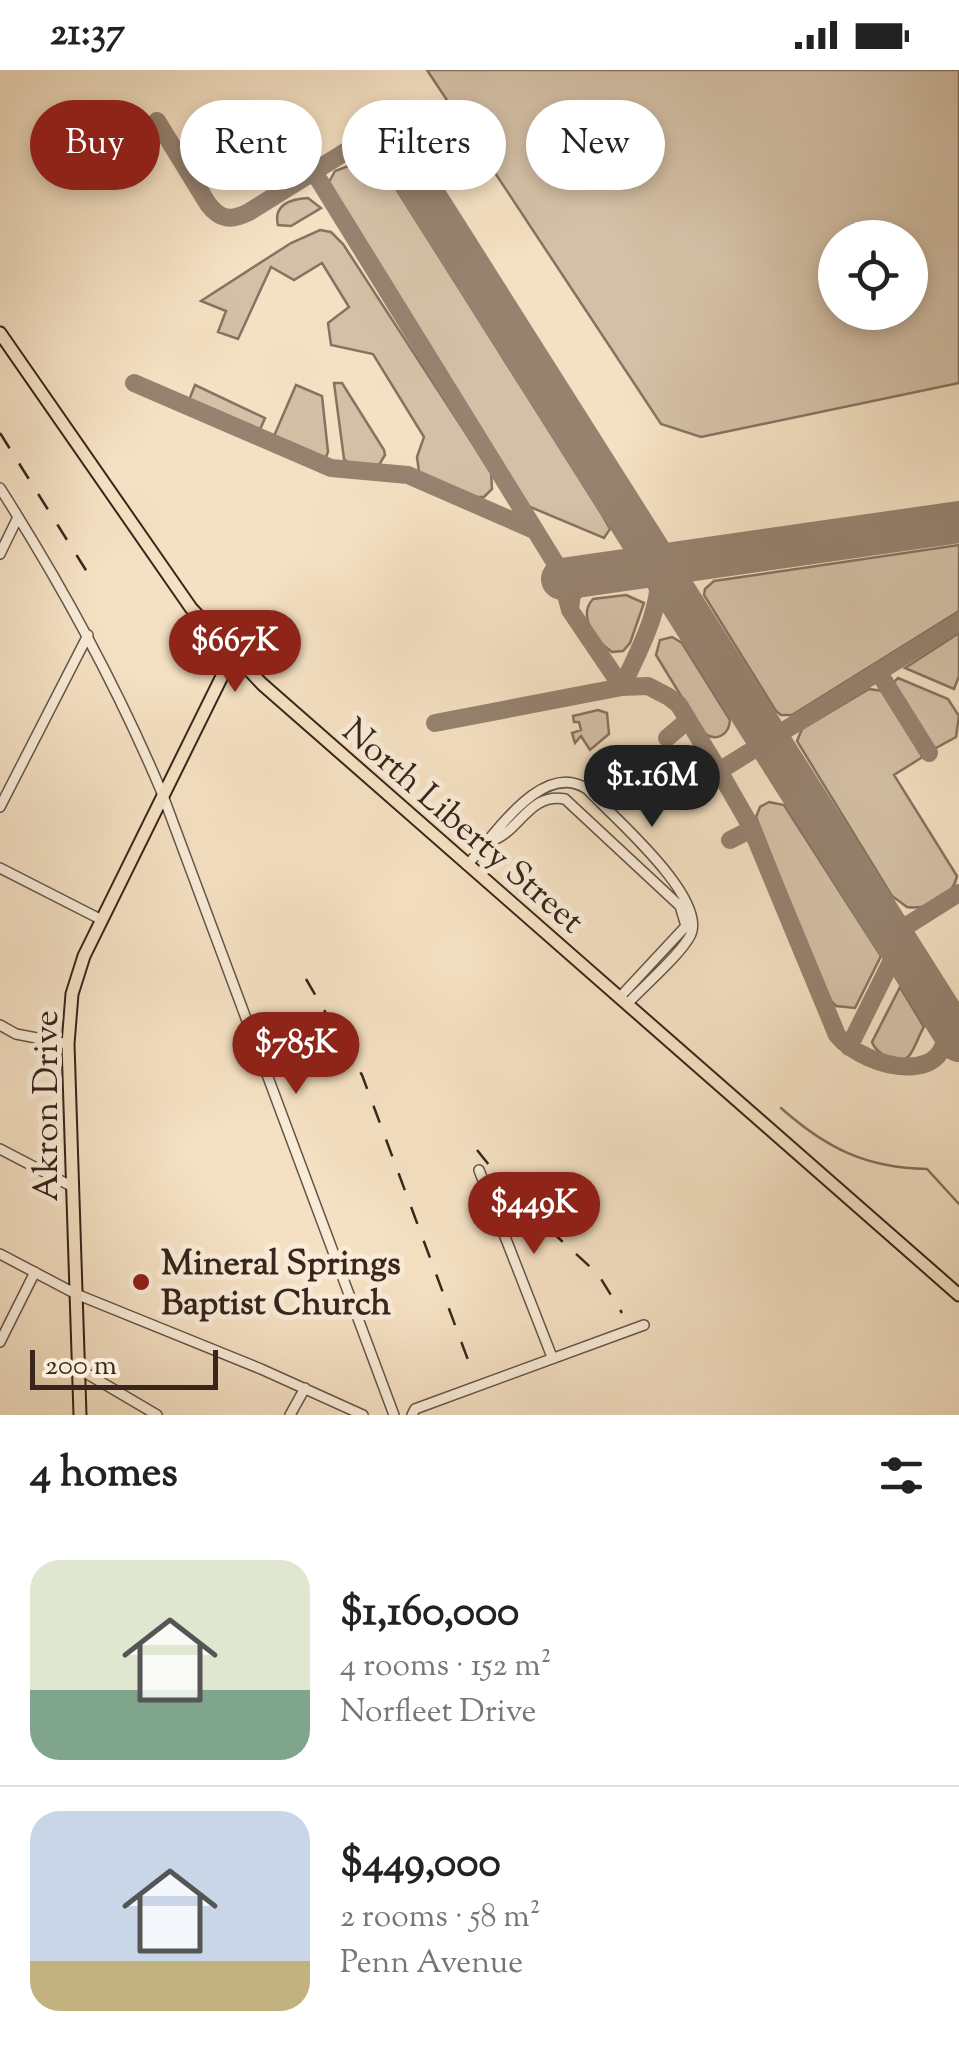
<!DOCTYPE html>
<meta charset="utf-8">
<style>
:root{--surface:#fff;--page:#f6f6f6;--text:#222;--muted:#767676;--line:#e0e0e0;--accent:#8f2418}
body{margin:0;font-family:"Sorts Mill Goudy",serif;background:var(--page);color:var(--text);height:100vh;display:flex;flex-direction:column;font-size:38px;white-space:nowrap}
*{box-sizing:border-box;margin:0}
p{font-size:32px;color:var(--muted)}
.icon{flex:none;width:55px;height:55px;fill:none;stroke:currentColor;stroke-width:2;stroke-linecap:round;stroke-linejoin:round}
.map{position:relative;height:1345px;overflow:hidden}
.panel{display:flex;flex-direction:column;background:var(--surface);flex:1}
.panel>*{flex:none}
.guide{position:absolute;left:30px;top:30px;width:900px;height:90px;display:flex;gap:20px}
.tools{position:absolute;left:818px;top:150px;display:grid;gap:20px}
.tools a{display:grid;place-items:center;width:110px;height:110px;border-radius:50%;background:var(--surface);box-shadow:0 5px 15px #0003;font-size:50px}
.scale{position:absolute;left:30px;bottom:25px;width:188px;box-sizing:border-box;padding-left:10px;border:5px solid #39251c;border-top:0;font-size:28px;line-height:35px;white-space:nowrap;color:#39251c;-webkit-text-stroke:8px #f8ebd7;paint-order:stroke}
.price{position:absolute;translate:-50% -85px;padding:0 22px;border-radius:35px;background:var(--accent);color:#fff;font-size:32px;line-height:65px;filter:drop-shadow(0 2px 5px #0008)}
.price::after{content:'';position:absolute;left:50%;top:60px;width:30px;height:22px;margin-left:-15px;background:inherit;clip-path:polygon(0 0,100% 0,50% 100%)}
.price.active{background:#222;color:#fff}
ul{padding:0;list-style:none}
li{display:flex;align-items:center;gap:30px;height:250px;padding:0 30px}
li+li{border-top:2px solid var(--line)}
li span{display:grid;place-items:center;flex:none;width:280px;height:200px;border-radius:30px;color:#555}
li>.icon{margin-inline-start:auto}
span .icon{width:120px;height:120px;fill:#fffc;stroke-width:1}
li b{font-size:42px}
h2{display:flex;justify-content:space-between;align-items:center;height:120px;padding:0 30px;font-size:42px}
.pill{padding:0 35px;border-radius:45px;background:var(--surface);box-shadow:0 5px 15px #0003;font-size:35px;line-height:90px}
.pill.active{background:var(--accent);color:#fff}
.status{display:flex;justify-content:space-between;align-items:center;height:70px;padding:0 50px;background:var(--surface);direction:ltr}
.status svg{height:28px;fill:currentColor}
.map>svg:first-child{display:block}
.green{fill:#d4c0a6;stroke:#867261;stroke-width:2.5;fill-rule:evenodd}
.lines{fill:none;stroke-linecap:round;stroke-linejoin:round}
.stream{stroke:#836f5e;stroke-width:2.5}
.taxiway{stroke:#96826f;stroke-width:18}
.runway{stroke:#96826f;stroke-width:42}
.minor-casing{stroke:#685446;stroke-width:12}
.major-casing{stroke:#39251c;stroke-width:15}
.minor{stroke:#f8ebd7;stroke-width:9}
.major{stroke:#f4e0c2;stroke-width:11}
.rail{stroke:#39251c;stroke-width:2.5;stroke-dasharray:18 18;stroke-linecap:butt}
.poi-dot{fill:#8f2418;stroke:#f8ebd7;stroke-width:4}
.labels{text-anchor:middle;stroke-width:10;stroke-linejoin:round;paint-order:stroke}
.street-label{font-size:35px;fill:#39251c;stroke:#f8ebd7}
.poi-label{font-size:35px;font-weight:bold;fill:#39251c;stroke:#f8ebd7;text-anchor:start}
</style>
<div class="status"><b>21:37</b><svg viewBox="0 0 49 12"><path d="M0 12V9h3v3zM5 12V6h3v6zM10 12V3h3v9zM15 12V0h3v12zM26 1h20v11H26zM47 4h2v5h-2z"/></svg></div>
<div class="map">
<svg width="959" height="1345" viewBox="0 0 959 1345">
<rect width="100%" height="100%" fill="#f4e0c2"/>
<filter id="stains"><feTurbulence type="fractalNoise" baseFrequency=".002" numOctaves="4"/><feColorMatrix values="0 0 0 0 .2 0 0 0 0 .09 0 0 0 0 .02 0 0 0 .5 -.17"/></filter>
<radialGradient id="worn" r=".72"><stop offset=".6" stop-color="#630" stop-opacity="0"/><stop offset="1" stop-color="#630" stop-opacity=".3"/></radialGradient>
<path class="green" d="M427,0H959V313L701,367L661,354ZM835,168H910V242H835Z
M367,89L381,95L601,443L610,459L604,468L528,436L334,127L329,112L335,101Z
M308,128L321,138L291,156L278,155C273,135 290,129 308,128Z
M320,160L331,162L343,174L491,402L492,419L484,427H471L419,402L417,387L424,367L373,284L331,275L328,253L349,237L322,193L294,210L271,197L238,269L218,262L226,241L201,231L291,173Z
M334,313H342L384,380L385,385L379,395L348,393L344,389Z
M195,315L265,348L259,362L189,330Z
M296,315L322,326L328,382L325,389L274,366Z
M959,475V541L792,645H781L776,641L704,525L705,519L714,511Z
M626,525L644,533L630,573L623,581L612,582C596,571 577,546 593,529Z
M959,563V606L954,619L905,598Z
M672,567L682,573L730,650C729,665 716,673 703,662L656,585L660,570Z
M898,608L948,629L959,646L956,667L936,678L931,677L895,619L894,612Z
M869,619L883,621L923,683L921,688L894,705L957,806C953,827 927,840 907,837L892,826L797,671L802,659Z
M598,640L607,643L609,664L590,680L581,666L575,673L572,663L581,660L579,652H574L573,646Z
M769,732L784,735L881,886L855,938L836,936L827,927L756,747L760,737Z
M900,917L924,957C919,964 914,982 908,987C896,996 876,983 872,972Z"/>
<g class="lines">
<path class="stream" d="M781,1038C826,1078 866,1098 927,1099L959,1134"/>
<path class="taxiway" d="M157,51L208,134C220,150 231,151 249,142L382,59
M314,102L559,499L570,540L622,617L648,616L669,627L679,635L719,701L750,755L837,965C866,1000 959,1020 944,947
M134,313L331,398L408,405L534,460
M661,528C672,506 690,499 711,489
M570,539L572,524L593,505
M879,603L929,683
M435,653L622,617C639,579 662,541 659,497
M667,668L688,650
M719,701L959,552
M730,770L752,759
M892,865L959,823
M849,977L899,876"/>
<path class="runway" d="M382,59L959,971
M562,509L959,452"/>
<g class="minor-casing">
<path id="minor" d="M0,418C63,517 116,614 162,723L394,1345
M0,484L18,447
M0,737L88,565
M490,771C519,764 528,722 565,729L680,836L686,856L619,928
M467,795C494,767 542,689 587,719C611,745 710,829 690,866C680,885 643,917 627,934
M0,798L100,849
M0,955L16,964L68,974
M0,1079L73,1117
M479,1100L552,1287
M0,1184L76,1224L261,1299L363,1345
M0,1272L35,1202
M79,1299L157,1345
M290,1345L305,1318
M412,1345L415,1339L644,1255"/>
</g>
<g class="major-casing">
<path id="major" d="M0,263L191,538L262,614L959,1225
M80,1345L68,974L72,924L84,886L233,584"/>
</g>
<use href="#minor" class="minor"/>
<use href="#major" class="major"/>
<path class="rail" d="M0,363L94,513
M306,909L362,1005L471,1298
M477,1080L517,1130L598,1204L622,1243"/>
</g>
<circle class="poi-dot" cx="141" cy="1212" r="10"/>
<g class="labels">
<g class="street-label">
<text transform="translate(464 755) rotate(41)" y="12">North Liberty Street</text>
<text transform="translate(45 1036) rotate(-90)" y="12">Akron Drive</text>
</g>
<g class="poi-label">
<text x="161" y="1204">Mineral Springs<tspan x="161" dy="40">Baptist Church</tspan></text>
</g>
</g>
<rect width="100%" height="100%" filter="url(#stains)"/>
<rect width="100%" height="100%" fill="url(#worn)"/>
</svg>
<div class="tools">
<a><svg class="icon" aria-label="locate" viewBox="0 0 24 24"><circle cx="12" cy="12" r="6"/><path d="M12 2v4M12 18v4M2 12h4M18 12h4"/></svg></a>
</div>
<div class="scale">200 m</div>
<b class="price" style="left:235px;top:625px">$667K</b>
<b class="price active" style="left:652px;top:760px">$1.16M</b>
<b class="price" style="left:296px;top:1027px">$785K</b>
<b class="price" style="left:534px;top:1187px">$449K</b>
<div class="guide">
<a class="pill active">Buy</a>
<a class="pill">Rent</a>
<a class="pill">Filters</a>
<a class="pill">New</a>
</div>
</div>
<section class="panel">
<h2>4 homes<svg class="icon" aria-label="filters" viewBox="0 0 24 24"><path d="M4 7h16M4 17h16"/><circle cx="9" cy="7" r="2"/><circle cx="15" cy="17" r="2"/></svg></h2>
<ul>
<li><span style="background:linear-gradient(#dfe7d0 65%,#7fa58c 0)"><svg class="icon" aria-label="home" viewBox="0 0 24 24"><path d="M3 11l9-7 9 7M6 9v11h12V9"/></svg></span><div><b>$1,160,000</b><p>4 rooms · 152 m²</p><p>Norfleet Drive</p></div></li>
<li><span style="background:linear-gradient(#c9d6e8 75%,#c2b280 0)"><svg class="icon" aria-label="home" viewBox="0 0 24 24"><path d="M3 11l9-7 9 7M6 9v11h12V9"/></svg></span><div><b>$449,000</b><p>2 rooms · 58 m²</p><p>Penn Avenue</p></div></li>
</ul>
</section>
